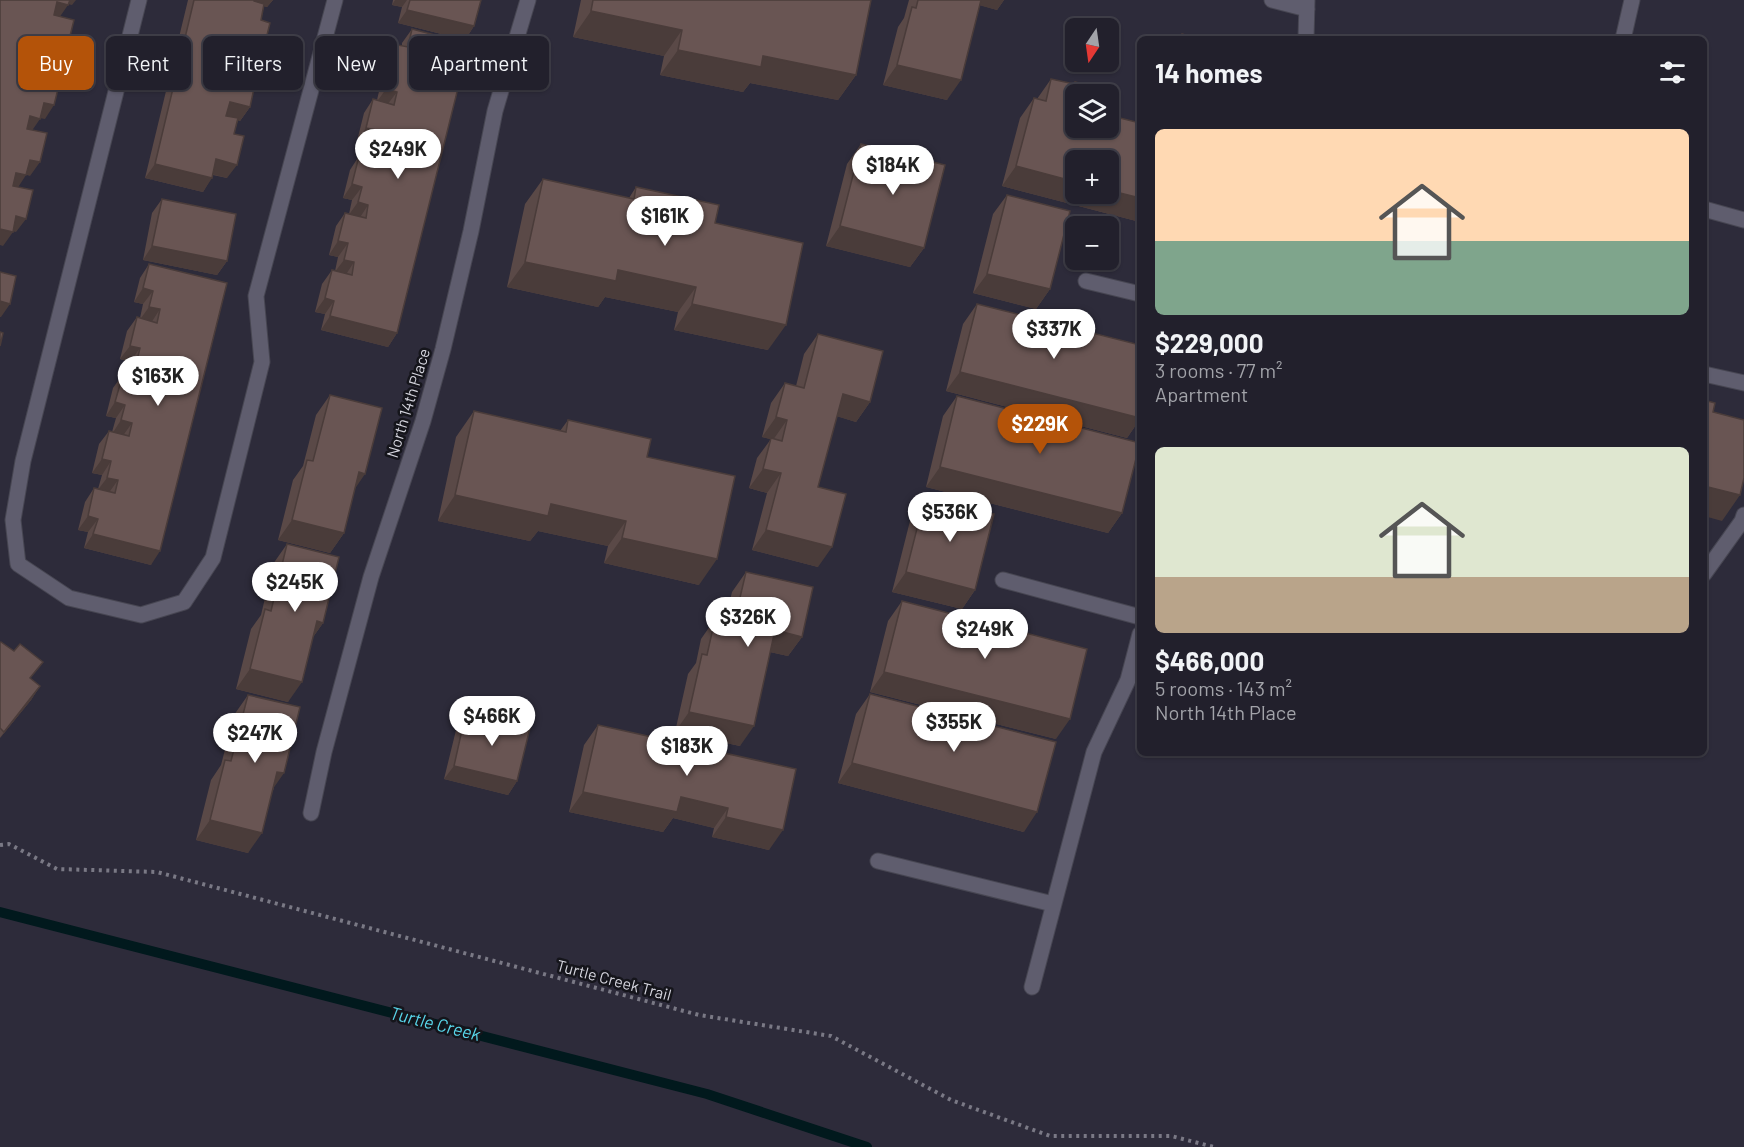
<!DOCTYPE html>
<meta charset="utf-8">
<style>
:root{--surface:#22202c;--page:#2a2834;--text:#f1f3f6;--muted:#a2a3a9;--line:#3f3e48;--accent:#b45309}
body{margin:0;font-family:Barlow,sans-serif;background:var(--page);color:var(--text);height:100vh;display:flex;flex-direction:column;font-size:22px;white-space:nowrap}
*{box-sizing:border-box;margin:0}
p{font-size:20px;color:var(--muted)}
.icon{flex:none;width:33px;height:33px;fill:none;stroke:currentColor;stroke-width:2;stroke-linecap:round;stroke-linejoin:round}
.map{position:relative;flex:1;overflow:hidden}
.side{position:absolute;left:1137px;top:36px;width:570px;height:720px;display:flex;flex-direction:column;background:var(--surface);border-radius:9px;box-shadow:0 2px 4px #0004,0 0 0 2px var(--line)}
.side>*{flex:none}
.hud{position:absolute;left:18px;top:36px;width:570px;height:54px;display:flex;gap:12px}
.needle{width:39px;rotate:193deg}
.fabs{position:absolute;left:1065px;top:18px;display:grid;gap:12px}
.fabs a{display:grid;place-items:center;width:54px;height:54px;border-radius:9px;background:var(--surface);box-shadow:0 2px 4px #0004,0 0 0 2px var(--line);font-size:30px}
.price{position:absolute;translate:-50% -51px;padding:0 14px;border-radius:21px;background:#fff;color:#222;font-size:20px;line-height:39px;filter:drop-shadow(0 2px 3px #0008)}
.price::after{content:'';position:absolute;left:50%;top:36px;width:18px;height:14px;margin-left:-9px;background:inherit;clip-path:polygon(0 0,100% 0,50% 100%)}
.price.active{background:var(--accent);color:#fff}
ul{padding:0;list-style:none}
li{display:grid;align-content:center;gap:12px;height:318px;padding:0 18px}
li span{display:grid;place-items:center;height:186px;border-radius:9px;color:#555}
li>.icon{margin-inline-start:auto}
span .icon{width:108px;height:108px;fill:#fffc;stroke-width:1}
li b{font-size:26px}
h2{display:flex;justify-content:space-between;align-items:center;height:72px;padding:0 18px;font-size:26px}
.pill{padding:0 21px;border-radius:9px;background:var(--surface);box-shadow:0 2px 4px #0004,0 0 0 2px var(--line);font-size:21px;line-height:54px}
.pill.active{background:var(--accent);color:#fff}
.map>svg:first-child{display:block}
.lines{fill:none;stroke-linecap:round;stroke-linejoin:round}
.stream{stroke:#01191d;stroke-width:10}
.lane-casing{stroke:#474652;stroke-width:17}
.street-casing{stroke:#474652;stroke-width:17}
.path{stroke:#7a7985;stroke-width:4;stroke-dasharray:3 4.5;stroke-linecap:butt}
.lane{stroke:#5f5d6e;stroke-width:15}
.street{stroke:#5f5d6e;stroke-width:15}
.wall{fill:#5a4947}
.shaded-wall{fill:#4a3c3a}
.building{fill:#695553;stroke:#4a3c3a;stroke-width:1.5}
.labels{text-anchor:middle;stroke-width:5;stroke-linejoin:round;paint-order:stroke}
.street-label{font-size:16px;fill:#d5d5de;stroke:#15151b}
.water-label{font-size:18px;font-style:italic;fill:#58d6ea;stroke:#15151b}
</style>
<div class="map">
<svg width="1744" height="1147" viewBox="0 0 1744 1147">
<rect width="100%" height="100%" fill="#2d2b3a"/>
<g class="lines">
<path class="stream" d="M0,912L707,1094L867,1147"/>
<g class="lane-casing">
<path id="lane" d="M1272,0L1307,9
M1306,39L1307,0
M1623,39L1632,0
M1704,209L1744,220
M1086,281L1140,294
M1704,374L1744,383
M1704,574L1742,521L1744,515
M1003,580L1140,617
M878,861L1053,904
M1032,987L1094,752L1128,680L1140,634"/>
</g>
<g class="street-casing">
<path id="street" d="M139,0L23,461L13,520L18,564L69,598L141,615L184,602L213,558L262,362L256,296L335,0
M311,813L324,752L371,577L423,421L443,349L471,231L495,111L528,0"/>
</g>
<path class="path" d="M0,845L9,844L57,869L157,872L699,1015L831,1036L951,1100L1050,1136H1171L1214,1147"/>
<use href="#lane" class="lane"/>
<use href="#street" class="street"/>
</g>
<path class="wall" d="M188,0H273L267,7L264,6L261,20L263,51L254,65L250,64L247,76L250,107L240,121L238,120L234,134L227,178L213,175L203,192L145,178Z
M393,0H481L474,26L465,40L398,23L402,7L392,5Z
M581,0H871L856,75L838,100L750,83L743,92L660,75L664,56L573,37Z
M909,0H1004L997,10L980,5L947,100L883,85L898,27L904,18Z
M412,29L397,333L388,347L321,330L325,314L315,312L322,284L332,270L335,271L338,257L329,255L336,226L345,213L349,214L352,200L343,198L350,170L359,156L364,157L367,144L357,141L364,113L373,99L377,100L380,87L370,84L377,56L387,43L402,46V43Z
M1051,79L1073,84L1075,82L1076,128L1140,123V222L1002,186L1020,118L1034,98L1037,99Z
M861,144L924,248L910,267L826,246L847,164Z
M543,179L629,198L636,187L715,223L768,350L674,330L678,312L605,297L598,307L507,287L525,204Z
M1007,195L1050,289L1036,309L973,293L993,214Z
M162,199L227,261L217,275L143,260L152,213Z
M149,264L227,283L151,565L84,548L88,532L78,530L85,502L94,488L98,489L102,475L92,473L99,444L109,431L112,432L116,418L106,416L113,388L123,374L127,375L130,362L120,359L127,331L137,317L140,318L143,304L134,302L140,278Z
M977,304L1140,345V419L1127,438L946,391L963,324Z
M818,334L870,402L856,422L837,416L818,487V567L752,550L767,493L749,488L757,458L771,439L762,437L771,403L785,383L796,386L804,354Z
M330,395L355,488L344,533L330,553L278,540L293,480L303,466L316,415Z
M957,396L1122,513L1108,533L926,487L943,416Z
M474,411L560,431L568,420L647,457L699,585L604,563L608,546L538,531L530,541L438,521L456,437Z
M925,497L975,590L962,609L892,592L911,517Z
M287,544L323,623L313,637L288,702L236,689L251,629L261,615L273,564Z
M746,572L802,637L788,656L770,652L740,746L675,732L688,674L696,663L701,639L715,619L725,621L732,592Z
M902,601L1056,739L870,692L888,621Z
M0,643L31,679L40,686L31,700L0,738Z
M870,694L1024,832L838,783L856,714Z
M248,695L274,788L248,853L196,840L211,780L221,765L234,715Z
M466,712L517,781L508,795L444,779L457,726Z
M598,725L796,769L769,850L712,837L714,828L673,818L663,832L569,812L584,745Z"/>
<path class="shaded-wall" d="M64,0H76L72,5L62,3Z
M249,0H273L267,7L247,3Z
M395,0H407L402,7L392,5Z
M974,0H1004L997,10L971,3Z
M57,2L68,5L59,18L47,16Z
M407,10L474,26L465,40L398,23Z
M591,11L682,30L664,56L573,37Z
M57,46L67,48L58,62L48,60Z
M244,46L263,51L254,65L234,59Z
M678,50L763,56L856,75L838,100L750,83L743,92L660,75Z
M43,59L54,62L44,76L33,73Z
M897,65L961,80L947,100L883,85Z
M380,70L390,73L380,87L370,84Z
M386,89L397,92L387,105L376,103Z
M230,102L250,107L240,121L220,116Z
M44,103L54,105L45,119L34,117Z
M30,116L40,119L31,132L20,130Z
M366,128L377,130L367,144L357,141Z
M372,146L383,149L373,163L363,160Z
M216,159L237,165L227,178L207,173Z
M30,160L40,162L30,176L21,173Z
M155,164L212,178L203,192L145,178Z
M1016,166L1076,182V194H1108V190L1140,198V222L1002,186Z
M16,173L26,175L17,189L6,187Z
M352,184L362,187L352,200L343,198Z
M358,202L368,205L359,219L348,216Z
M16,216L26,219L16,232L7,230Z
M840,226L924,248L910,267L826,246Z
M0,229L13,232L3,246L0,245Z
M338,241L348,243L338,257L329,255Z
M152,246L227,261L217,275L143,260Z
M344,260L354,262L345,276L334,273Z
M525,262L618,270L696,287L678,312L605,297L598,307L507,287Z
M987,274L1050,289L1036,309L973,293Z
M143,288L153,291L143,304L134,302Z
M325,298L334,301L325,314L315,312Z
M0,301L10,304L1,317H0Z
M692,304L786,325L768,350L674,330Z
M149,307L160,309L151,323L139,321Z
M330,316L397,333L388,347L321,330Z
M130,346L140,348L130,362L120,359Z
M136,364L146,367L137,380L126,377Z
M960,372L1140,418V419L1127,438L946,391Z
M843,394L870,402L856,422L829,414Z
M115,402L125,405L116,418L106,416Z
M776,417L787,420L773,440L762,437Z
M121,420L132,423L122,437L112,434Z
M102,459L111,461L102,475L92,473Z
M940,467L1122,513L1108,533L926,487Z
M763,469L781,473L767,493L749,488Z
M359,472L365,474L352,493Z
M107,478L118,480L108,494L97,491Z
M1704,486L1740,495L1722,521L1704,516Z
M455,495L551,504L626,521L608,546L538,531L530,541L438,521Z
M88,516L98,519L88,532L78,530Z
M292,520L344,533L330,553L278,540Z
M766,530L832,547L818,567L752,550Z
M93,534L160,551L151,565L84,548Z
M622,538L717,559L699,585L604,563Z
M906,572L975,590L962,609L892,592Z
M317,621L323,623L309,643Z
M775,630L802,637L788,656L761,650Z
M250,669L302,682L288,702L236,689Z
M884,672L1070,719L1056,739L870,692Z
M40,686L31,700L0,738L4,732Z
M689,712L754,726L740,746L675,732Z
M852,763L1037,812L1024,832L838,783Z
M454,766L517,781L508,795L444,779Z
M277,772L284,773L270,793Z
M583,792L681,797L728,808L714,828L673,818L663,832L569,812Z
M726,817L783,830L769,850L712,837Z
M210,820L262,833L248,853L196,840Z"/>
<path class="building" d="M0,0H70L68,5L57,2L54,15L74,20L67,48L57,46L54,62L43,59L40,72L61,77L54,105L44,103L40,119L30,116L27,129L47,133L40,162L30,160L26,175L16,173L13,186L33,190L26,219L16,216L13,232L0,229Z
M194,0H254V1L264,4L261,20L270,23L263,51L244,46L240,58L250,61L247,76L256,79L250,107L230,102L226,116L238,118L234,134L244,136L237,165L216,159L212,178L155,164Z
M410,0H481L474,26L407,10Z
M593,0H871L856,75L763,56L761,67L678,50L682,30L591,11Z
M918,0H981L961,80L897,65L912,7L916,8Z
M412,29L469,44L397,333L330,316L334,301L325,298L332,270L352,275L354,262L344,260L348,243L338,241L345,213L366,218L368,205L358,202L362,187L352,184L359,156L379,161L383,149L372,146L377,130L366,128L373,99L394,105L397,92L386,89L390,73L380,70L387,43L408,47Z
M1182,34L1200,39H1181Z
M1051,79L1074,84L1075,82L1093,87L1092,94H1076V128H1108V115L1140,123V198L1108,190V160H1076V182L1016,166L1034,98L1046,101Z
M861,144L945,165L924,248L840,226Z
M543,179L634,199L636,187L719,205L715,223L803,243L786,325L692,304L696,287L618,270L616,281L525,262Z
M1007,195L1070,211L1050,289L987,274Z
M162,199L236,214L227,261L152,246Z
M149,264L227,283L160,551L93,534L98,519L88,516L94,488L115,493L118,480L107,478L111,461L102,459L109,431L129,436L132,423L121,420L125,405L115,402L123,374L142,379L146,367L136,364L140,348L130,346L137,317L157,323L160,309L149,307L153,291L143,288Z
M0,272L16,276L10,304L0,301V303Z
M977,304L1140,345V418L960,372Z
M0,332L3,333L0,346Z
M818,334L883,351L870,402L843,394L818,487L846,494L832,547L766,530L781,473L763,469L771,438L782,441L787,420L776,417L785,383L804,388Z
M330,395L382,408L365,474L359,472L344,533L292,520L307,460L313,461Z
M957,396L1140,443L1122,513L940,467Z
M1704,400L1715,403L1713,412L1744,420V478L1740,495L1704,486Z
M474,411L566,432L568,420L651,439L647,457L735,476L717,559L622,538L626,521L551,504L548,516L455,495Z
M925,497L994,514L975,590L906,572Z
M287,544L339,557L323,623L317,621L302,682L250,669L265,609L271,611Z
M746,572L813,587L802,637L775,630L754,726L689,712L702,654L707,655L715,619L734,623Z
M902,601L1087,649L1070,719L884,672Z
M1,642L14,651L20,644L43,662L30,678L40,686L4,732L0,728V643Z
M870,694L1056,742L1037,812L852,763Z
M248,695L300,707L284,773L277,772L262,833L210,820L225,760L231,761Z
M466,712L530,728L517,781L454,766Z
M598,725L796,769L783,830L726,817L728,808L681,797L677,812L583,792Z"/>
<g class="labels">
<g class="street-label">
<text transform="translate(408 403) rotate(-73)" y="6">North 14th Place</text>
<text transform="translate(614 980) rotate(15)" y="6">Turtle Creek Trail</text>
</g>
<g class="water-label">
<text transform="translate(435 1024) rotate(14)" y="6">Turtle Creek</text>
</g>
</g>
</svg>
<div class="fabs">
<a><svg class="needle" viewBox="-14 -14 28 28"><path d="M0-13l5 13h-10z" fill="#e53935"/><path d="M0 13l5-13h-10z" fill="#a2a3a9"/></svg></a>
<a><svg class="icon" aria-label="layers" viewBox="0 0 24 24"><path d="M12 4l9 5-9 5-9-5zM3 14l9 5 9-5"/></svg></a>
<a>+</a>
<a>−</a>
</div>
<b class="price" style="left:398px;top:180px">$249K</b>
<b class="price" style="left:893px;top:196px">$184K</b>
<b class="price" style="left:665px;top:247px">$161K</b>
<b class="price" style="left:1054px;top:360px">$337K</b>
<b class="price" style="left:158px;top:407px">$163K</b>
<b class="price active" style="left:1040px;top:455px">$229K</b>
<b class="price" style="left:950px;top:543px">$536K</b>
<b class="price" style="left:295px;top:613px">$245K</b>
<b class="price" style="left:748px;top:648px">$326K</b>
<b class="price" style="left:985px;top:660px">$249K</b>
<b class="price" style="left:492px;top:747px">$466K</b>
<b class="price" style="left:954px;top:753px">$355K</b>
<b class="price" style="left:255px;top:764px">$247K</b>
<b class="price" style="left:687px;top:777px">$183K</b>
<div class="hud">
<a class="pill active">Buy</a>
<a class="pill">Rent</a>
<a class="pill">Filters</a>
<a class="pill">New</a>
<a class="pill">Apartment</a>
</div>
<section class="side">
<h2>14 homes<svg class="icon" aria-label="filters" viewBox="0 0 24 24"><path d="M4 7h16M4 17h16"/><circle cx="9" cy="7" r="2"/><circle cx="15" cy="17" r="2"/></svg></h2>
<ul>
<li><span style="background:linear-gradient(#ffd9b3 60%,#7fa58c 0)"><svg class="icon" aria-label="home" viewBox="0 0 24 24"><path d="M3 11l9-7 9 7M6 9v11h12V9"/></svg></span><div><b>$229,000</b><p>3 rooms · 77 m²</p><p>Apartment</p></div></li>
<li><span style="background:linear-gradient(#dfe7d0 70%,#b9a48a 0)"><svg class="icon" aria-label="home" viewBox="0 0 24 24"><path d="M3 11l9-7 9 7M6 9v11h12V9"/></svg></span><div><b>$466,000</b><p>5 rooms · 143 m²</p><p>North 14th Place</p></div></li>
</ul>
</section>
</div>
